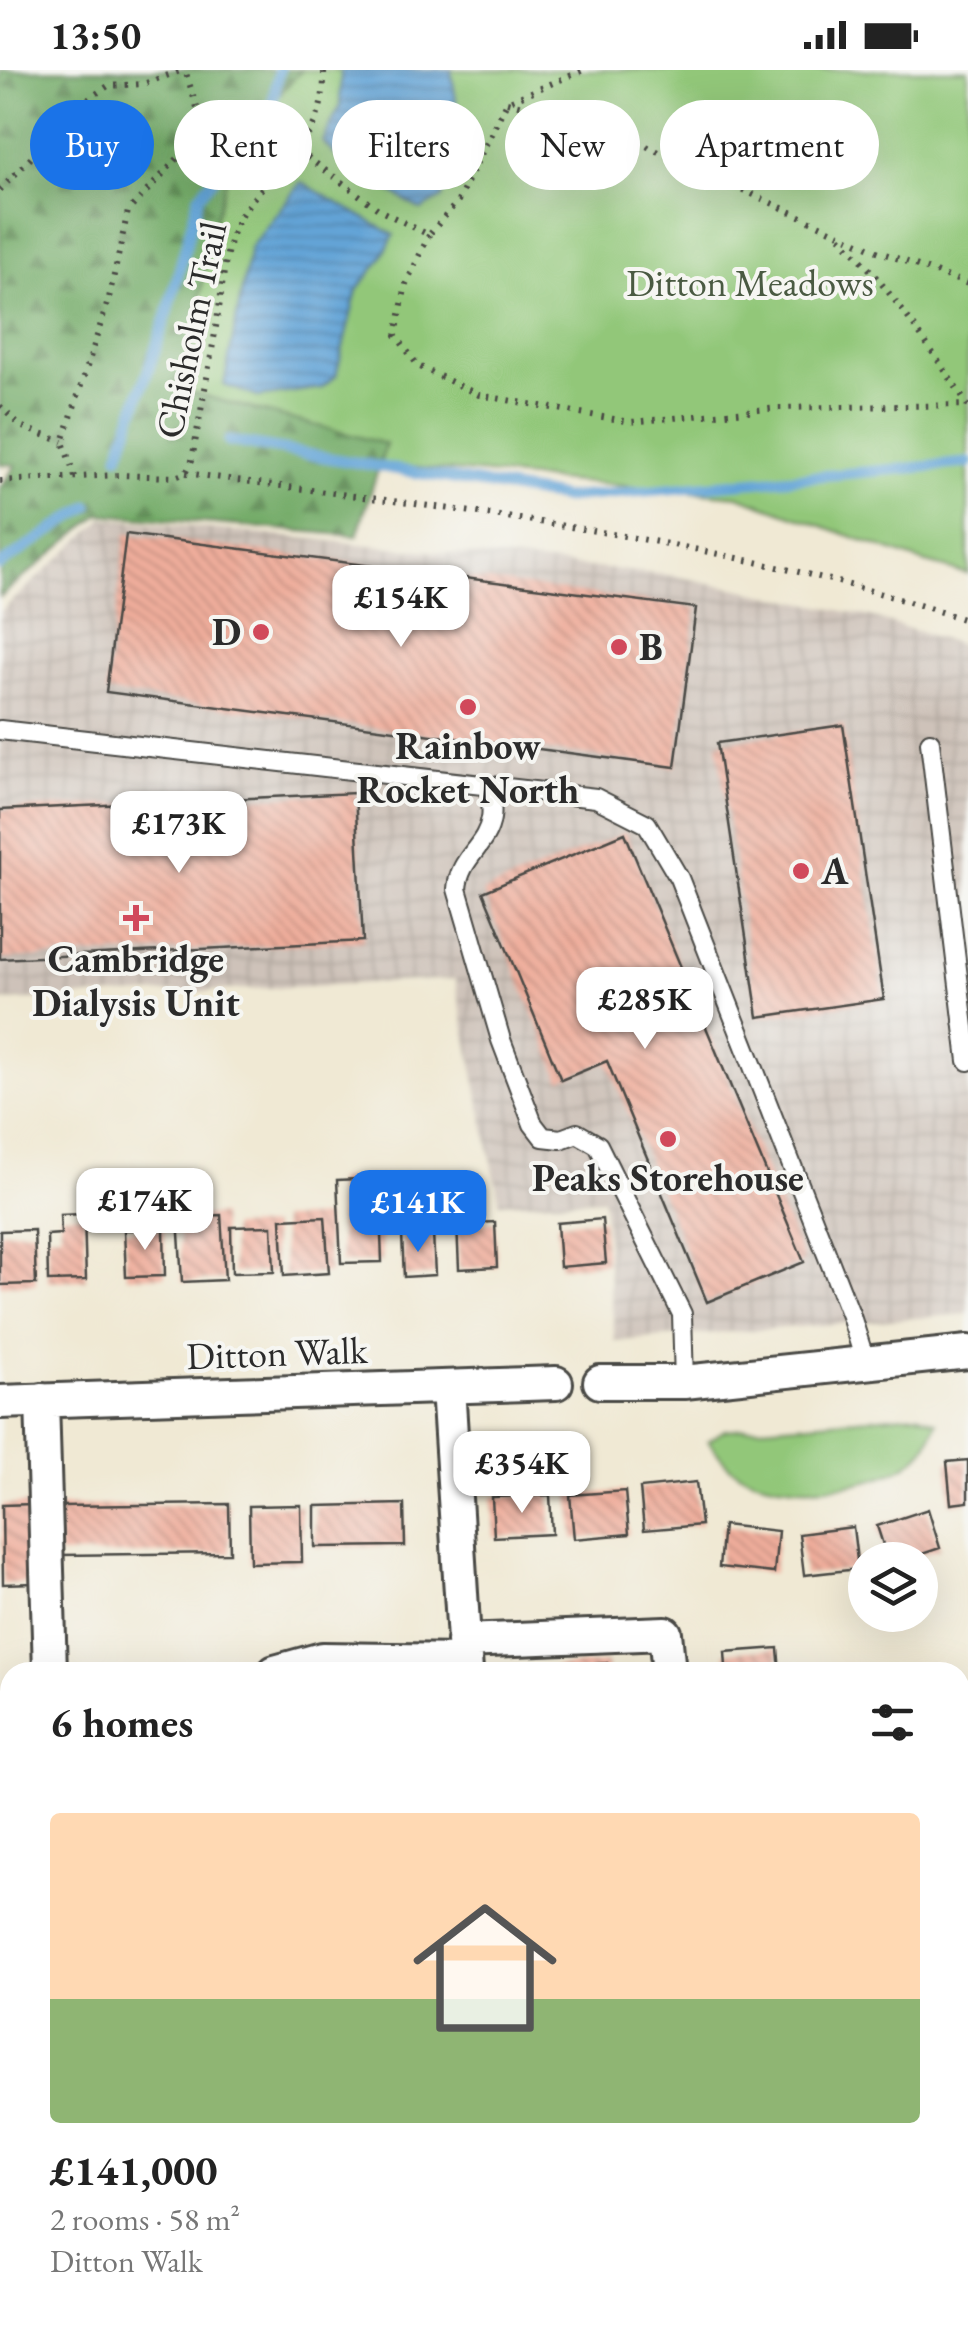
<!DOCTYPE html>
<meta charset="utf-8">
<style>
:root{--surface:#fff;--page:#f2f2f2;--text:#222;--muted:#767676;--accent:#1a73e8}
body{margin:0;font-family:"EB Garamond",serif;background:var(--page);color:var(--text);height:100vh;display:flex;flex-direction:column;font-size:38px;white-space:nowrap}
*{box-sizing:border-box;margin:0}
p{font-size:32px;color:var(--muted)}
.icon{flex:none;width:55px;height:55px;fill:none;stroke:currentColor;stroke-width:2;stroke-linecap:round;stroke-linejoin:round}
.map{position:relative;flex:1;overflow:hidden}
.side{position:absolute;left:0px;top:1592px;width:970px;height:672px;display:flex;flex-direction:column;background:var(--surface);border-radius:30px 30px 0 0;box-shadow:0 10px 40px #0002}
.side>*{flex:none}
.guide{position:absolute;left:30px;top:30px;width:910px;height:90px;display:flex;gap:20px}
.fabs{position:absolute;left:848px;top:1472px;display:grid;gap:20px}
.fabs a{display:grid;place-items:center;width:90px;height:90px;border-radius:50%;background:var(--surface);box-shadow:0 10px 40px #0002;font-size:50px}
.price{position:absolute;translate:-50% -85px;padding:0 22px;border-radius:20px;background:#fff;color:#222;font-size:32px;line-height:65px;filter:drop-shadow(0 2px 5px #0008)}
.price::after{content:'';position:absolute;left:50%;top:60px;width:30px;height:22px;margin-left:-15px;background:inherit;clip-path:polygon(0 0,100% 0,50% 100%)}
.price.on{background:var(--accent);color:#fff}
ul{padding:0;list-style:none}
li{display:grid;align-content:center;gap:20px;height:530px;padding:0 50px}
li span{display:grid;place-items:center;height:310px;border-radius:10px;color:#555}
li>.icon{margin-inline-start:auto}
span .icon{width:180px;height:180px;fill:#fffc;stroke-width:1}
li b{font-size:42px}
h2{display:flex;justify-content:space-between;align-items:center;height:120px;padding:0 50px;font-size:42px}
.pill{padding:0 35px;border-radius:45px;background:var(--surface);box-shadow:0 10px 40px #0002;font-size:35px;line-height:90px}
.pill.on{background:var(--accent);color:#fff}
.status{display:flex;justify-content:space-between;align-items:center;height:70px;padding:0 50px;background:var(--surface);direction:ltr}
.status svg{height:28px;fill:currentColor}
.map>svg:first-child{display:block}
.industrial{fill:url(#industrial-grid)}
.green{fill:#92c779;stroke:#5e7952;stroke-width:2.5}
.forest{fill:url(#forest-firs);stroke:#506c4a;stroke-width:2.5}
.park{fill:url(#park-dots);stroke:#5e7952;stroke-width:2.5}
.water{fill:url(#water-rules);stroke:#486881;stroke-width:2.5}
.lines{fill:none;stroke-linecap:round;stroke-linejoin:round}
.stream{stroke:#64a4d7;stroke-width:11}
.building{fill:url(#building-back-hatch)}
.lane-casing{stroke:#494844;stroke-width:22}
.street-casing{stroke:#494844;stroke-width:38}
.path{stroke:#494844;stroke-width:6;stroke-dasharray:2.5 8;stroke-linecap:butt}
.lane{stroke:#fff;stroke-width:18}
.street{stroke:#fff;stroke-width:32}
.poi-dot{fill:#d1495b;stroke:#f6f6f2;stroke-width:4}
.labels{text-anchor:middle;stroke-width:8;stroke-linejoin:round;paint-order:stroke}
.park-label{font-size:38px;fill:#4a5a42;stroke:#f6f6f2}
.street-label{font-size:38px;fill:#2b2b2b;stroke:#f6f6f2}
.poi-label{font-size:38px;font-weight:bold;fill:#2b2b2b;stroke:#f6f6f2}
</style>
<div class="status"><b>13:50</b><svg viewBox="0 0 49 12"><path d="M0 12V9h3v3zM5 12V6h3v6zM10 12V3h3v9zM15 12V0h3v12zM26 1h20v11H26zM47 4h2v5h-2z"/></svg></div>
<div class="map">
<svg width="968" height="2263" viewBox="0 0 968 2263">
<defs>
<pattern id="industrial-grid" width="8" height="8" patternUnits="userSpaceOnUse" patternTransform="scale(2.5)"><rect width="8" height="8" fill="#cec2b9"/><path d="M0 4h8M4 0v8" fill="none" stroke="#b1a79f"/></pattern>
<pattern id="forest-firs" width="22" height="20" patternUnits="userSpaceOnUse" patternTransform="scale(2.5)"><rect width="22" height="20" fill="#75ac69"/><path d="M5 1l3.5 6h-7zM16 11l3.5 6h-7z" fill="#608c57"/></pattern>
<pattern id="park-dots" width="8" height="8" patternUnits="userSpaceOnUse" patternTransform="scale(2.5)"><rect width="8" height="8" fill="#92c779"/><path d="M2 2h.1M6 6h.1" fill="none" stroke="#77a263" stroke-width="1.8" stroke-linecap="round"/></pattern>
<pattern id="water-rules" width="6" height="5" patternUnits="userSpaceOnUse" patternTransform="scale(2.5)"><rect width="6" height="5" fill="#64a4d7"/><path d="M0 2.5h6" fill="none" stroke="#5386af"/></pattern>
<pattern id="building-back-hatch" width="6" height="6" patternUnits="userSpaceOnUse" patternTransform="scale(2.5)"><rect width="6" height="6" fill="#efad9b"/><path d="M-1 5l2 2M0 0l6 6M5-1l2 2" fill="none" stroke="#c28d7f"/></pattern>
</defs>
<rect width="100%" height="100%" fill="#f6f6f2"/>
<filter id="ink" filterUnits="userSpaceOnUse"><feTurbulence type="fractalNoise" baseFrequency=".01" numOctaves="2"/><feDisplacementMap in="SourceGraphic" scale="20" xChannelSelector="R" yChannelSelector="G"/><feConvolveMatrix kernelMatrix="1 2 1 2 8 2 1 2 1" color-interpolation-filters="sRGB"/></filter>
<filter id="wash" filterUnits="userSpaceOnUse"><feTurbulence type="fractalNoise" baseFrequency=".0048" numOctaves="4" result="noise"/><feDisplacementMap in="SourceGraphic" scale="40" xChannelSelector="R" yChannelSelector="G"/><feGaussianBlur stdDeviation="2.25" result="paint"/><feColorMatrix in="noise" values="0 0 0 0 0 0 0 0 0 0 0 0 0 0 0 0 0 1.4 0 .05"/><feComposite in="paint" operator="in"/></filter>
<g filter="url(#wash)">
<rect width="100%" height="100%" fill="#f0e9d4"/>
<path class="industrial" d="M104,448L676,506L867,546L968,577V1244L615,1271L603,1129L500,1133L455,909L0,931V542Z"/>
<path class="green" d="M0,0H968V504L923,492L738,426L305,388L221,384Z
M917,1344L937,1352C933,1360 930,1373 924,1380C889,1423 779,1428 734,1400C724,1394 716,1380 708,1371L725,1360Z"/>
<path class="forest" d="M0,0H302L238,68L209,171L185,321L386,374L357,466L100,444L0,527V418L16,395L0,394Z"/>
<path class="park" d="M729,2255H929L927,2263H708Z"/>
<path class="water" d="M341,0H451L458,42L442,128L421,140L339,89L323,72L340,36Z
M301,112L394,165L380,191L357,220L336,306L321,318L258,327L224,315L250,178Z"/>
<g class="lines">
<path class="stream" d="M229,371L565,428L968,393
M119,385L168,242L199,126L272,36L279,0
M0,495L89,436"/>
</g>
<g id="blocks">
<path class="building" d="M126,464L696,538L675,697L106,622Z
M843,655L884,929L758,947L717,673Z
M355,723L363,871L0,889V740Z
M625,763L804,1192L707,1232L607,991L561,1010L483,822Z
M379,1108L382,1192L341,1193L337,1110Z
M84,1144L86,1210L48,1211L47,1165L61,1164L60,1145Z
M221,1145L225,1210L182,1212L178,1147Z
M325,1147L329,1203L284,1206L281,1149Z
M602,1149L606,1193L560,1197L557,1153Z
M495,1152L497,1197L459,1199L457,1154Z
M272,1156L274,1202L232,1203L231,1157Z
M164,1159L165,1206L126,1207L124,1160Z
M34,1160L36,1214L0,1215V1161Z
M433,1163L435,1205L404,1207L402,1165Z
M968,1390V1432L951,1434L947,1392Z
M696,1412L701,1455L644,1460L640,1418Z
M625,1421L629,1464L574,1469L570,1425Z
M550,1425L552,1464L494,1467L492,1427Z
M34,1434L35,1513L3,1514L2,1435Z
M229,1434L230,1483L59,1485L58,1436Z
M404,1434L405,1476L315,1477V1436Z
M301,1435L302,1492L250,1493L249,1436Z
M928,1439L940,1478L904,1490H888L877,1456Z
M723,1455L778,1461L774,1503L719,1497Z
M853,1457L858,1499L804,1505L799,1464Z
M778,1578L780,1602H721V1598L726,1597L725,1582Z
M607,1593L608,1602H555V1597Z
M10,1998V2049L0,2052V2001Z
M10,2224V2255H25L27,2260L0,2263V2227Z"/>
</g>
</g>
<g filter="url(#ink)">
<use href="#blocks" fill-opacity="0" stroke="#494844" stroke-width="2.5"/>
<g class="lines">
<g class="lane-casing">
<path id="lane" d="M0,660L596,728L647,754L679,808L851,1246L866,1294
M930,672L968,991
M489,716C490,726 493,738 491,748C487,777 459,787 457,819L501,970L533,1054L543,1067L561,1069L577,1063L598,1075L682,1244L684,1312"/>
</g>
<g class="street-casing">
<path id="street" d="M600,1312H684L968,1282
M448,1317L466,1602
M42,1330L50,1602
M0,1332L556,1313
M463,1571L665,1563L669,1602
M275,1602L322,1589L464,1591
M960,1953L968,1952
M0,2138L10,2135"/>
</g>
<path class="path" d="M507,32L611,60L877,181L968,214
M299,81L381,141L429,165L458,131L507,32L584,0
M0,120L87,30L108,16L143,14L183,0
M429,165L406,214L396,265L418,296L479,325L631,352L778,338L968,335
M840,167C889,217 930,277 968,336
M0,336L20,356L63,372
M186,403C447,440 717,465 968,551
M75,407L63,372L109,228L128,141L192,73L202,53L185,0
M0,411L118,405L175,407L186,403L192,390C201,339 211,289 219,238C224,208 225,168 243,142C280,89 326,74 324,0
M960,2194L968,2189
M40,2255L42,2263"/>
<use href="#lane" class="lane"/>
<use href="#street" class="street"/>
</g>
</g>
<g class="poi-dot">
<circle cx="261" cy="562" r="10"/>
<circle cx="619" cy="577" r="10"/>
<circle cx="468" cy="637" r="10"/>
<circle cx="801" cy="801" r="10"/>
<path d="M131 833h10v10h10v10h-10v10h-10v-10h-10v-10h10z"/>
<circle cx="668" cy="1069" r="10"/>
</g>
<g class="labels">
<g class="park-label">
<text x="750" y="226">Ditton Meadows</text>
</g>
<g class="street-label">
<text transform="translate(191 260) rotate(-78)" y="13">Chisholm Trail</text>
<text transform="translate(277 1283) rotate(-2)" y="13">Ditton Walk</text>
</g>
<g class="poi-label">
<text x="241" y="575" text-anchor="end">D</text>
<text x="639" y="590" text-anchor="start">B</text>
<text x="468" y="689">Rainbow<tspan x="468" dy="44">Rocket North</tspan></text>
<text x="821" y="814" text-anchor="start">A</text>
<text x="136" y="902">Cambridge<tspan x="136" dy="44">Dialysis Unit</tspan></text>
<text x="668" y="1121">Peaks Storehouse</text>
</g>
</g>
</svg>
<div class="fabs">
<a><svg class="icon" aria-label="layers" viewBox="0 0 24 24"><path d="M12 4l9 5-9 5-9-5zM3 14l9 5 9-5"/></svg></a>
</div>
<b class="price" style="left:401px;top:580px">£154K</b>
<b class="price" style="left:179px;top:806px">£173K</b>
<b class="price" style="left:645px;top:982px">£285K</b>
<b class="price" style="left:145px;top:1183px">£174K</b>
<b class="price on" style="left:418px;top:1185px">£141K</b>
<b class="price" style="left:522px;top:1446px">£354K</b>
<div class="guide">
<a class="pill on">Buy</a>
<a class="pill">Rent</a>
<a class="pill">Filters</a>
<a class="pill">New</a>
<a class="pill">Apartment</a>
</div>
<section class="side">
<h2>6 homes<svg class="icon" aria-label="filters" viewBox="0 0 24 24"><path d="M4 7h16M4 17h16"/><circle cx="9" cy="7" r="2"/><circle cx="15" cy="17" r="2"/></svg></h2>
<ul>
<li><span style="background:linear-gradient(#ffd9b3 60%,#8fb573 0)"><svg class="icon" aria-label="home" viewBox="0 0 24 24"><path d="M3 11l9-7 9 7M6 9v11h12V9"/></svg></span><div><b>£141,000</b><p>2 rooms · 58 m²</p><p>Ditton Walk</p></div></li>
</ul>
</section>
</div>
